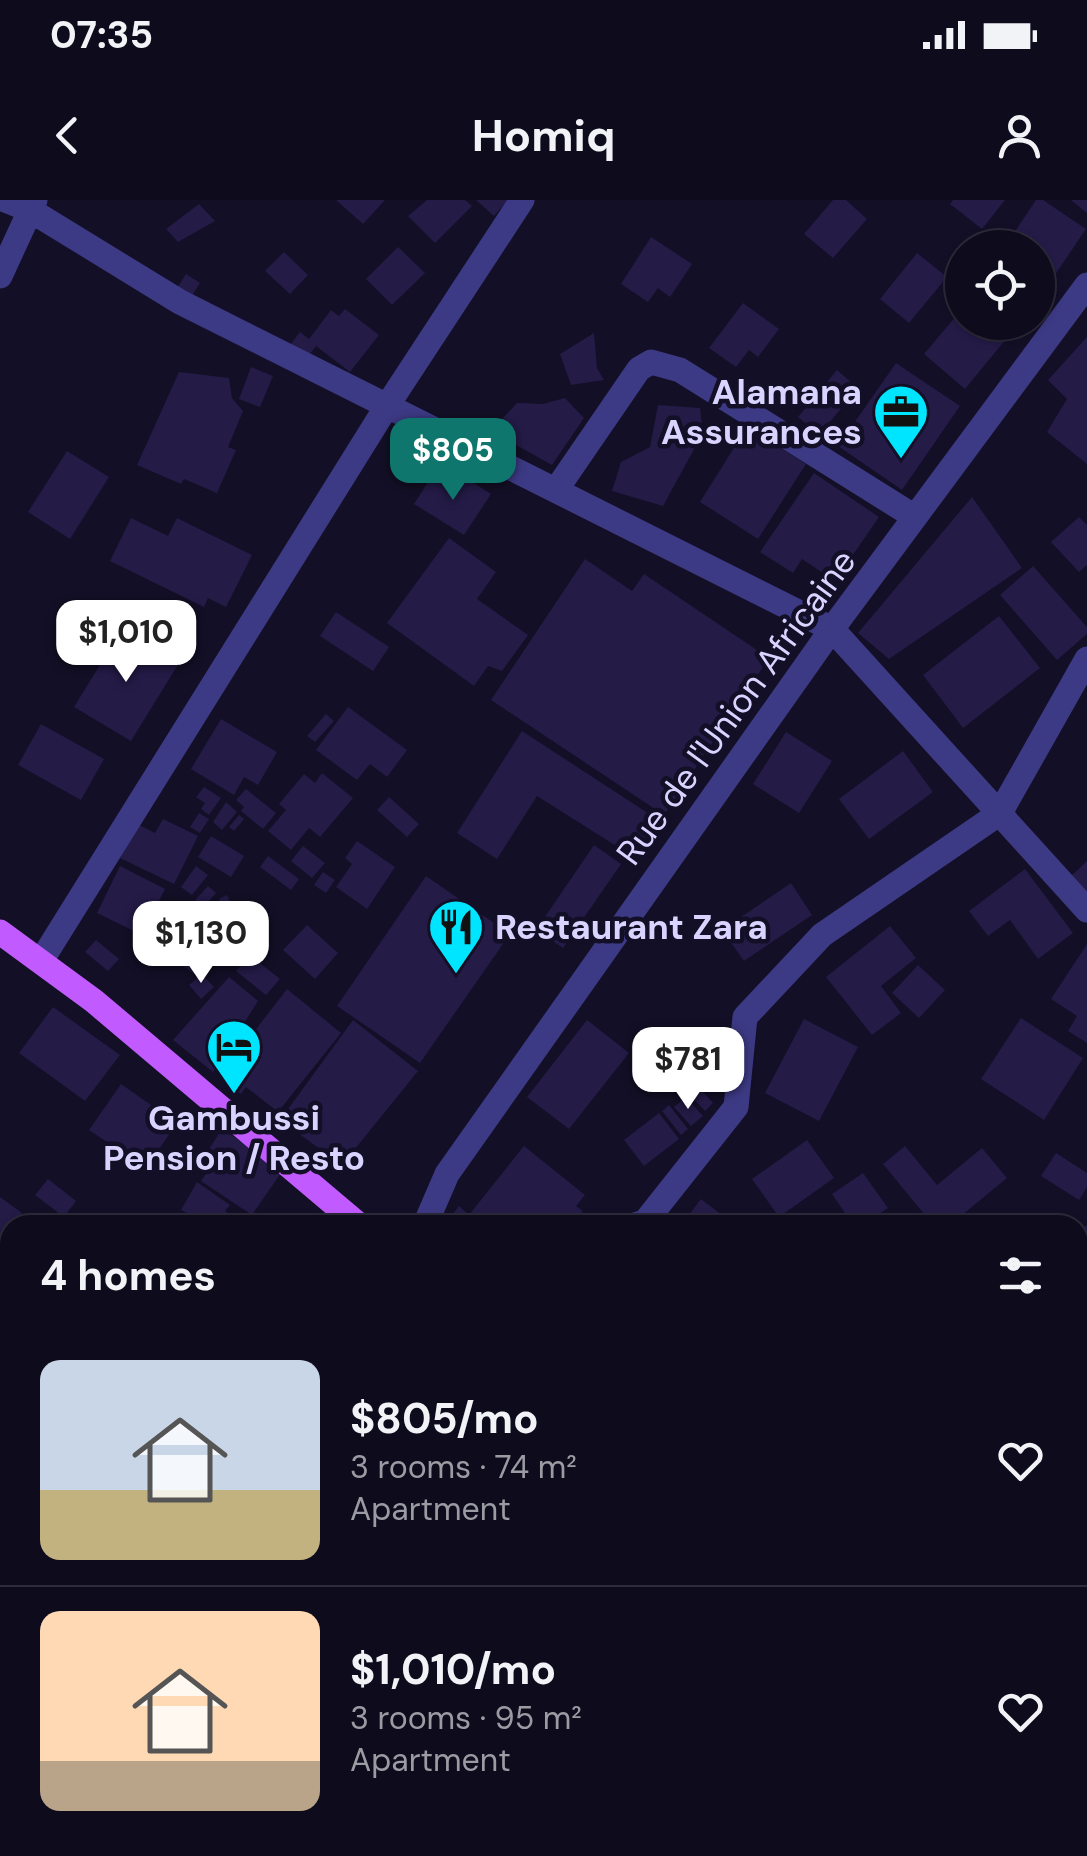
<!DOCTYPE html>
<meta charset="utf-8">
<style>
:root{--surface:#0e0b1c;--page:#171425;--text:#f1f3f6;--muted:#9b9ba3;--line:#2e2b3b;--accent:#0f766e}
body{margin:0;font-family:"DM Sans",sans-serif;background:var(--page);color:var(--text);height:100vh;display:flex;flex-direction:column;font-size:38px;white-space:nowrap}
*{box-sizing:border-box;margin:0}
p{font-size:32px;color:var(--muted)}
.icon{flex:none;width:55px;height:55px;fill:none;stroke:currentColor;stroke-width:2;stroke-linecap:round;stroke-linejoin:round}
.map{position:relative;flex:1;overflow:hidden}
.details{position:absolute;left:0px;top:1015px;width:1088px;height:642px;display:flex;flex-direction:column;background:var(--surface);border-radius:30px 30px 0 0;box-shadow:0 2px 8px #0004,0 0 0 2px var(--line)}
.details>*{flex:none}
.controls{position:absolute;left:945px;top:30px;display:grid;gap:20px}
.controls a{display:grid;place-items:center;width:110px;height:110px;border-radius:50%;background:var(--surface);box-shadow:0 2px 8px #0004,0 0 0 2px var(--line);font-size:50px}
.price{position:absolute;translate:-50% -85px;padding:0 22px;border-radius:20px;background:#fff;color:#222;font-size:32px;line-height:65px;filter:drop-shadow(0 2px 5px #0008)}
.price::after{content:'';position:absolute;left:50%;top:60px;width:30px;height:22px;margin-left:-15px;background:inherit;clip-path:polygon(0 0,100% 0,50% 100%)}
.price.current{background:var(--accent);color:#fff}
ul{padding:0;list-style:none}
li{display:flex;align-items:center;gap:30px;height:250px;padding:0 40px}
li+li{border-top:2px solid var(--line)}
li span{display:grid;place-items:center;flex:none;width:280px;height:200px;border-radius:20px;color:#555}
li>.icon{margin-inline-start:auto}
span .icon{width:120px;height:120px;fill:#fffc;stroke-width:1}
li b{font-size:42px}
h2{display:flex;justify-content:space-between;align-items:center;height:120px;padding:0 40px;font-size:42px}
.status{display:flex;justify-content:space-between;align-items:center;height:70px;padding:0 50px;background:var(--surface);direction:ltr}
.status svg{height:28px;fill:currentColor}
header{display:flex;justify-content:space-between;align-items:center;height:130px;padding:0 40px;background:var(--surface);font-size:45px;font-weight:700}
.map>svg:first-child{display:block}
.building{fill:#241b47}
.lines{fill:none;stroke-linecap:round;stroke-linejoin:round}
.minor{stroke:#3d3a85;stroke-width:25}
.major{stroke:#c25bff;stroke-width:25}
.labels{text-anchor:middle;stroke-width:9;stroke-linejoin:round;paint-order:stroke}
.poi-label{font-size:35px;font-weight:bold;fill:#d9d4ff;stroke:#130f26;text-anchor:end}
.street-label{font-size:35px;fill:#d9d4ff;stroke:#130f26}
</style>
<div class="status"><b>07:35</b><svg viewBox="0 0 49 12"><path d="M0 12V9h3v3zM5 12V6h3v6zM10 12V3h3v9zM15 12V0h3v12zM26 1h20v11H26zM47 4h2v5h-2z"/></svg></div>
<header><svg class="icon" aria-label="back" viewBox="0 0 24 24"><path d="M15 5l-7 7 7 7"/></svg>Homiq<svg class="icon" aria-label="person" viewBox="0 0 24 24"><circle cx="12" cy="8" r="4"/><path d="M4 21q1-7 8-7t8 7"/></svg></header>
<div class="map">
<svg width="1087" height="1656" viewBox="0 0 1087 1656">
<rect width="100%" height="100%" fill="#130f26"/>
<path class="building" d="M336,0H385L363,24Z
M427,0H465L472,6L435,43L408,16Z
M476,0H508L494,16Z
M833,0H846L867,19L833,58L804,34Z
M953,0H1005L982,29L950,4Z
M1036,0H1043L1086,29L1038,100V48H1004Z
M1071,0H1087V13Z
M199,4L215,21L178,42L166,29Z
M651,37L692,64L670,97L658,88L648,102L621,84Z
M398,47L425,73L392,105L366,79Z
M284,52L308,75L290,94L265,71Z
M917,53L947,77L909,123L880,99Z
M186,74L200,83L191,97L177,88Z
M743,103L779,129L758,157L749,150L736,167L709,148Z
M345,109L379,135L350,172L316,146L307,158L290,145L300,132L309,139L331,110L339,116Z
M962,109V122H1020L965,189L924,154Z
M594,133L597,168L604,180L571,185L560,154Z
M1087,137V264L1047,232L1067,199L1048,180Z
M896,163L960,206L902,290L838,246Z
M251,167L273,176L260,207L239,199Z
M837,170L858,188L819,235L798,217Z
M179,172L229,178L232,198L243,211L228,247L236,250L217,293L184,279L181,284L137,265Z
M565,198L584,218L552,265L491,231L517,203L543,204Z
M658,205L700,208L703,233L663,306L612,291L621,262L650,247Z
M747,227L806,264L758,339L700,302Z
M67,251L109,277L70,339L28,312Z
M814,273L879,317L835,381L802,359L793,373L760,352Z
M432,276L456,292L466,278L491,294L464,335L414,304Z
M972,297L1022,368L889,459L858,433Z
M1079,317L1087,325V365L1079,372L1051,342Z
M131,318L168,336L177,318L252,355L226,407L208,398L204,407L110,361Z
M449,338L496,372L477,399L528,435L502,471L488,466L474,486L387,423Z
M585,359L632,391L644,374L769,458L664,615L491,500Z
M1033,366L1087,427V434L1057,460L1000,395Z
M336,412L389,447L373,471L320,436Z
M999,416L1040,468L963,528L923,475Z
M122,429L179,463L131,541L74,507Z
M348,507L407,550L387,577L370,564L357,580L316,550Z
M326,514L334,521L315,542L307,536Z
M221,519L277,552L258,585L244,577L234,595L191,569Z
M41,524L104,559L81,600L18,565Z
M522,531L660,621L632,656L537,596L497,659L457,633Z
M786,532L832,561L799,613L753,584Z
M903,551L933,592L869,639L839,599Z
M322,573L353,598L320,637L309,628L291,650L268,631L286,610L279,604L304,574L315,583Z
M204,587L221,598L209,615L201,609L205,603L196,597Z
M246,589L276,613L263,629L241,611L244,607L236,600Z
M389,597L419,624L407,637L377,610Z
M226,602L237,612L222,630L213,622Z
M199,613L209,619L200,633L190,627Z
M239,615L244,619L234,631L229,627Z
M163,619L198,636L174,684L120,658L137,624L155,633Z
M211,636L244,656L231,677L198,657Z
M357,641L395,667L367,709L336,687L352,664L345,658Z
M594,645L621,664L563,748L536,730Z
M303,646L325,663L312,678L291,661Z
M268,656L299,679L291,690L260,667Z
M1087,661V698L1069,678Z
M120,666L165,689L142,735L97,713Z
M196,666L208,675L192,695L181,687Z
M1025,669L1073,733L1038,759L1010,720L988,736L969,711Z
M323,672L335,680L326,693L314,685Z
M426,676L510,734L420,863L337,806Z
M791,683L812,715L744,761L722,730Z
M208,686L216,693L204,707L195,700Z
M227,695L233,708L225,712L219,699Z
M216,703L220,709L206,718L202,712Z
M178,706L196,721L169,753L151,738Z
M307,725L338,753L315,779L283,750Z
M890,726L916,758L881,786L901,813L872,835L826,777Z
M96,740L119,759L108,771L85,752Z
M179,744L203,763L194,774L170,756Z
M1087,744V843L1068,831L1077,816L1051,799Z
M250,755L280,779L266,795L236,771Z
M918,765L945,790L919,818L892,793Z
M202,774L214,787L201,799L189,785Z
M229,777L258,801L213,872L173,840Z
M287,789L341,833L278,912L246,887L241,894L219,877Z
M53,807L120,855L85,901L19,853Z
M1021,818L1083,858L1044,920L981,879Z
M804,819L858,847L819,921L765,893Z
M353,820L418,871L342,965L280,920Z
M587,820L629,853L569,929L527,897Z
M674,844L704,870L683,892L654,866Z
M121,884L177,923L146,968L89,930Z
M696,884L713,903L705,911L687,892Z
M686,897L703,916L691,926L674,907Z
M669,905L688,929L681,935L662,911Z
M659,913L679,939L644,966L624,940Z
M222,929L283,970L252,1015L201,981L218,956L209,949Z
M807,940L834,978L779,1017L752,979Z
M524,946L585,995L576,1006L583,1011L572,1025H528L517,1016L510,1025H464L452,1015L459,1006L469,1015Z
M905,946L937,985L982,948L1007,978L950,1025H933L883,964Z
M1056,953L1087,973V987L1079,1000L1041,976Z
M863,973L888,1008L863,1025H853L832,994Z
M48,979L76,1001L64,1017L35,995Z
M197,982L230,1005L225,1011L245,1025H181L189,1014L181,1010Z
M0,997L22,1013L0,1042Z
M701,999L735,1025H689L684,1021Z
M1087,1025V1061L1078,1049V1032Z
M0,1123L10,1127L9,1145L0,1141Z
M0,1208H8L10,1237L0,1236Z
M1087,1221V1287L1078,1276V1228Z
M2,1329L10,1331V1371L0,1367Z
M1087,1445V1539L1078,1527V1453Z
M12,1648H162L159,1656H9Z
M238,1648H258L255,1656H235Z
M557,1648H593L602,1656H553L551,1654Z
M688,1648H742L749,1656H678Z
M833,1648H892L881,1656H822Z
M997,1648H1053L1060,1656H985Z"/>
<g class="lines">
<path class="minor" d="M5,0L30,10L180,102L832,429L1087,710
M0,76L35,0
M556,290L639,169L651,162L680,170L915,317
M41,761L387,206L522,0
M425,1025L447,974L832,429L1087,85
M635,1025L645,1022L736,907L745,817L822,735L1000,613L1087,459
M1078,1133L1087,1126
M1078,1572L1087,1566
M204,1656L207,1648"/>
<path class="major" d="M0,732L94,801L359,1025
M1078,1647L1083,1656"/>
</g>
<defs>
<g id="office-pin" transform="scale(2.875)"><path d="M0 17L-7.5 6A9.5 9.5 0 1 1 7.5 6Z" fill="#00e5ff" stroke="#130f26"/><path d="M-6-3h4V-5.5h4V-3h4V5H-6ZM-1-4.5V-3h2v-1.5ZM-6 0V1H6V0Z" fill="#111"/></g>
<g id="restaurant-pin" transform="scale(2.875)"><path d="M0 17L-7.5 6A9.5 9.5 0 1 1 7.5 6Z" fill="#00e5ff" stroke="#130f26"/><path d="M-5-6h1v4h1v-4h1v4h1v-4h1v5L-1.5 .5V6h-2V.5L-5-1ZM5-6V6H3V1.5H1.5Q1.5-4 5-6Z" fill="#111"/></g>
<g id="hotel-pin" transform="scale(2.875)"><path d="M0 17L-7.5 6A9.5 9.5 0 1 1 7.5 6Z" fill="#00e5ff" stroke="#130f26"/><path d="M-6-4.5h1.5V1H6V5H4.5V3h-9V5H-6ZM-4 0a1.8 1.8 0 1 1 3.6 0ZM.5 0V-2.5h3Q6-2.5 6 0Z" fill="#111"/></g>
</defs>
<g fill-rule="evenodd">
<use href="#office-pin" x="901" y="212"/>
<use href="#restaurant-pin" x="456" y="727"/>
<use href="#hotel-pin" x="234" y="847"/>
</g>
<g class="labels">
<g class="poi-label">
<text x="862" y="204">Alamana<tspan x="862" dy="40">Assurances</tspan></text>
<text x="495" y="739" text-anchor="start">Restaurant Zara</text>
<text x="234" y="930" text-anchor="middle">Gambussi<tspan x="234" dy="40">Pension / Resto</tspan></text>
</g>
<g class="street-label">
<text transform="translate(736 507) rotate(-54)" y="12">Rue de l'Union Africaine</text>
</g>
</g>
</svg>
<div class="controls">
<a><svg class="icon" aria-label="locate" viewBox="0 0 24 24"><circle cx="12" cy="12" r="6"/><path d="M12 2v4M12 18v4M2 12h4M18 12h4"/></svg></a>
</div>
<b class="price current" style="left:453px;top:303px">$805</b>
<b class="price" style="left:126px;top:485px">$1,010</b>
<b class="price" style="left:201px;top:786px">$1,130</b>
<b class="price" style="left:688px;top:912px">$781</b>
<section class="details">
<h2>4 homes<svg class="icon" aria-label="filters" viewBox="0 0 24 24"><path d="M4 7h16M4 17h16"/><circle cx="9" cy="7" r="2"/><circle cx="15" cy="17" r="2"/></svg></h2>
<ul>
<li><span style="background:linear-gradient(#c9d6e8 65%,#c2b280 0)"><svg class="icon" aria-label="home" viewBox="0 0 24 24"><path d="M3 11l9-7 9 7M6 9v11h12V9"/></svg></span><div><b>$805/mo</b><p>3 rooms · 74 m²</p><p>Apartment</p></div><svg class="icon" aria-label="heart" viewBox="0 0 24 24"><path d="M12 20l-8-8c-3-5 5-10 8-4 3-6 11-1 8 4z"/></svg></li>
<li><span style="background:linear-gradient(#ffd9b3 75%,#b9a48a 0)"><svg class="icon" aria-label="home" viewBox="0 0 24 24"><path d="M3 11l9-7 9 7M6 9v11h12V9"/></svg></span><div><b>$1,010/mo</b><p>3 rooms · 95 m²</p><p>Apartment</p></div><svg class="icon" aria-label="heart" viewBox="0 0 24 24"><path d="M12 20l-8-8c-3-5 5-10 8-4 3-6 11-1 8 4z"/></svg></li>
</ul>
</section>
</div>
